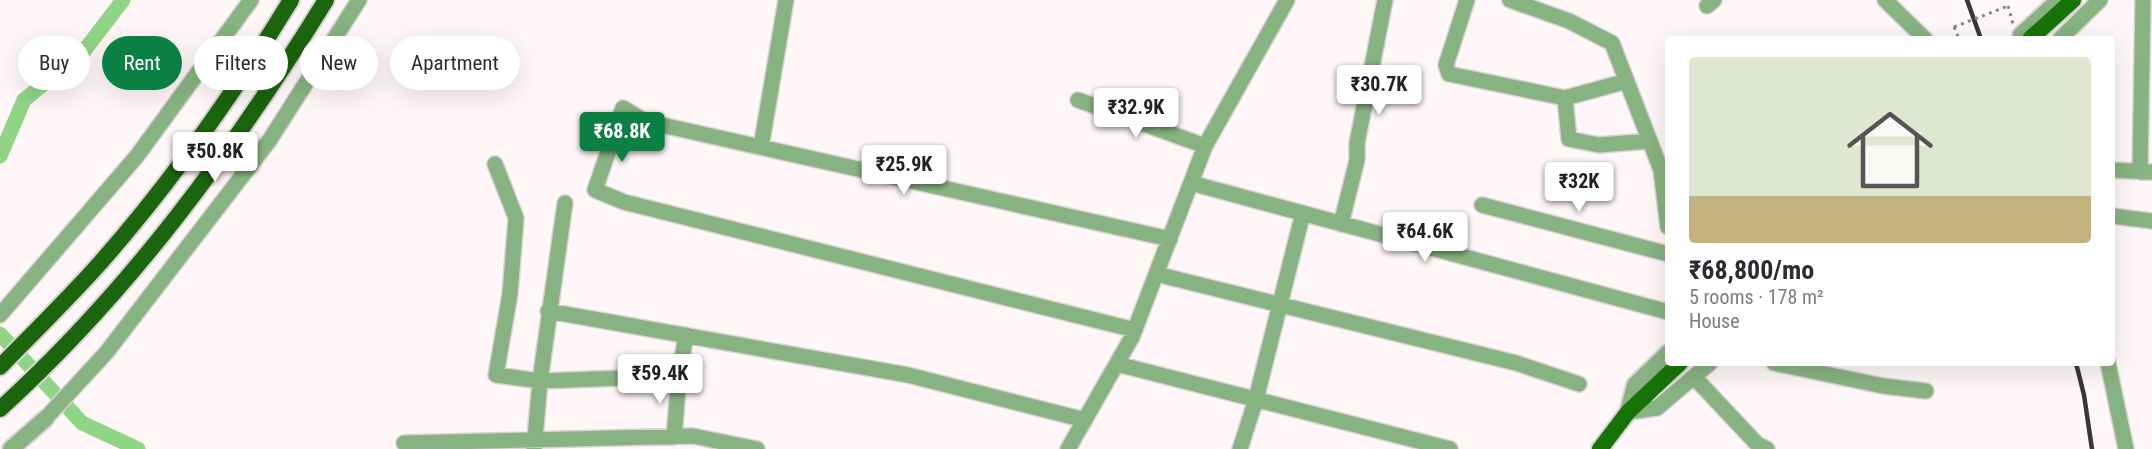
<!DOCTYPE html>
<meta charset="utf-8">
<style>
:root{--surface:#fff;--page:#f2f2f3;--text:#2b2b33;--muted:#7c7c81;--line:#e1e1e2;--accent:#0b8043}
body{margin:0;font-family:"Roboto Condensed",sans-serif;background:var(--page);color:var(--text);height:100vh;display:flex;flex-direction:column;font-size:22px;white-space:nowrap}
*{box-sizing:border-box;margin:0}
p{font-size:20px;color:var(--muted)}
.icon{flex:none;width:33px;height:33px;fill:none;stroke:currentColor;stroke-width:2;stroke-linecap:round;stroke-linejoin:round}
.map{position:relative;flex:1;overflow:hidden}
.sheet{position:absolute;left:1665px;top:36px;width:450px;height:330px;display:flex;flex-direction:column;background:var(--surface);border-radius:6px;box-shadow:0 6px 24px #0002}
.sheet>*{flex:none}
.guide{position:absolute;left:18px;top:36px;width:570px;height:54px;display:flex;gap:12px}
.price{position:absolute;translate:-50% -51px;padding:0 14px;border-radius:6px;background:#fff;color:#222;font-size:20px;line-height:39px;filter:drop-shadow(0 2px 3px #0008)}
.price::after{content:'';position:absolute;left:50%;top:36px;width:18px;height:14px;margin-left:-9px;background:inherit;clip-path:polygon(0 0,100% 0,50% 100%)}
.price.selected{background:var(--accent);color:#fff}
ul{padding:0;list-style:none}
li{display:grid;align-content:center;gap:12px;height:318px;padding:0 24px}
li+li{border-top:2px solid var(--line)}
li span{display:grid;place-items:center;height:186px;border-radius:6px;color:#555}
li>.icon{margin-inline-start:auto}
span .icon{width:108px;height:108px;fill:#fffc;stroke-width:1}
li b{font-size:26px}
.chip{padding:0 21px;border-radius:27px;background:var(--surface);box-shadow:0 6px 24px #0002;font-size:21px;line-height:54px}
.chip.selected{background:var(--accent);color:#fff}
.map>svg:first-child{display:block}
.lines{fill:none;stroke-linecap:round;stroke-linejoin:round}
.canal{stroke:#90d486;stroke-width:15}
.minor-casing{stroke:#dad3d4;stroke-width:18}
.tertiary-casing{stroke:#dad3d4;stroke-width:20}
.primary-casing{stroke:#dad3d4;stroke-width:20}
.trunk-casing{stroke:#dad3d4;stroke-width:20}
.path{stroke:#8b8485;stroke-width:3;stroke-dasharray:3 4.5;stroke-linecap:butt}
.minor{stroke:#87b281;stroke-width:15}
.tertiary{stroke:#87b281;stroke-width:16}
.primary{stroke:#167406;stroke-width:16}
.trunk{stroke:#1a650e;stroke-width:16}
.rail{stroke:#3c3536;stroke-width:4.5}
.path-bridge{stroke:#8b8485;stroke-width:3;stroke-dasharray:3 4.5;stroke-linecap:butt}
</style>
<div class="map">
<svg width="2152" height="449" viewBox="0 0 2152 449">
<rect width="100%" height="100%" fill="#fef6f7"/>
<g class="lines">
<path class="canal" d="M0,156L24,100L84,51L123,0
M0,334L82,423L138,449"/>
<g class="minor-casing">
<path id="minor" d="M1467,0L1446,65L1449,74L1565,98
M1510,0L1569,21L1612,43L1661,170L1668,227
M1885,0L1925,39
M1707,6L1714,0
M2060,39L2100,0
M1627,81L1565,98L1569,139L1599,145L1650,141
M1078,100L1205,146
M761,147L786,0
M495,164L516,218L510,294L496,375L540,381L565,203
M2112,170L2152,172
M2140,172L2143,0
M1191,183L1668,312
M1482,205L1668,254
M2112,216L2152,221
M1341,224L1357,160V143L1385,0
M1156,274L1516,363L1579,384
M548,311L908,375L1085,420
M0,315L137,156L251,0
M1135,330L624,202L595,190L623,108L644,121L1170,239
M1774,363L1883,386L1926,391
M2108,363L2126,449
M1117,364L1450,449
M1694,377L1757,444L1767,449
M1628,412L1657,408L1710,363
M45,419L106,353L269,141L359,0
M674,437L679,376
M404,443L693,436L757,449
M534,449L540,381L679,376L686,335
M1068,449L1132,337L1205,146L1287,0
M1240,449L1256,399L1303,213"/>
</g>
<g class="tertiary-casing">
<path id="tertiary" d="M2021,35L2059,0
M1628,412L1635,385L1668,353
M11,449L45,419"/>
</g>
<g class="primary-casing">
<path id="primary" d="M2030,39L2073,0
M1600,449L1628,412L1680,363"/>
</g>
<g class="trunk-casing">
<path id="trunk" d="M0,367C34,332 69,298 101,262C172,181 235,92 291,0
M0,409C130,291 234,149 326,0"/>
</g>
<path class="path" d="M2008,6L2013,24
M1954,27L1959,39"/>
<use href="#minor" class="minor"/>
<use href="#tertiary" class="tertiary"/>
<use href="#primary" class="primary"/>
<use href="#trunk" class="trunk"/>
<path class="rail" d="M1967,0L1981,39
M2076,363L2084,395L2092,449"/>
<path class="path-bridge" d="M1954,27L2008,6"/>
</g>
</svg>
<b class="price" style="left:1379px;top:116px">₹30.7K</b>
<b class="price" style="left:1136px;top:139px">₹32.9K</b>
<b class="price selected" style="left:622px;top:163px">₹68.8K</b>
<b class="price" style="left:215px;top:183px">₹50.8K</b>
<b class="price" style="left:904px;top:196px">₹25.9K</b>
<b class="price" style="left:1579px;top:213px">₹32K</b>
<b class="price" style="left:1425px;top:263px">₹64.6K</b>
<b class="price" style="left:660px;top:405px">₹59.4K</b>
<div class="guide">
<a class="chip">Buy</a>
<a class="chip selected">Rent</a>
<a class="chip">Filters</a>
<a class="chip">New</a>
<a class="chip">Apartment</a>
</div>
<section class="sheet">
<ul>
<li><span style="background:linear-gradient(#dfe7d0 75%,#c2b280 0)"><svg class="icon" aria-label="home" viewBox="0 0 24 24"><path d="M3 11l9-7 9 7M6 9v11h12V9"/></svg></span><div><b>₹68,800/mo</b><p>5 rooms · 178 m²</p><p>House</p></div></li>
</ul>
</section>
</div>
